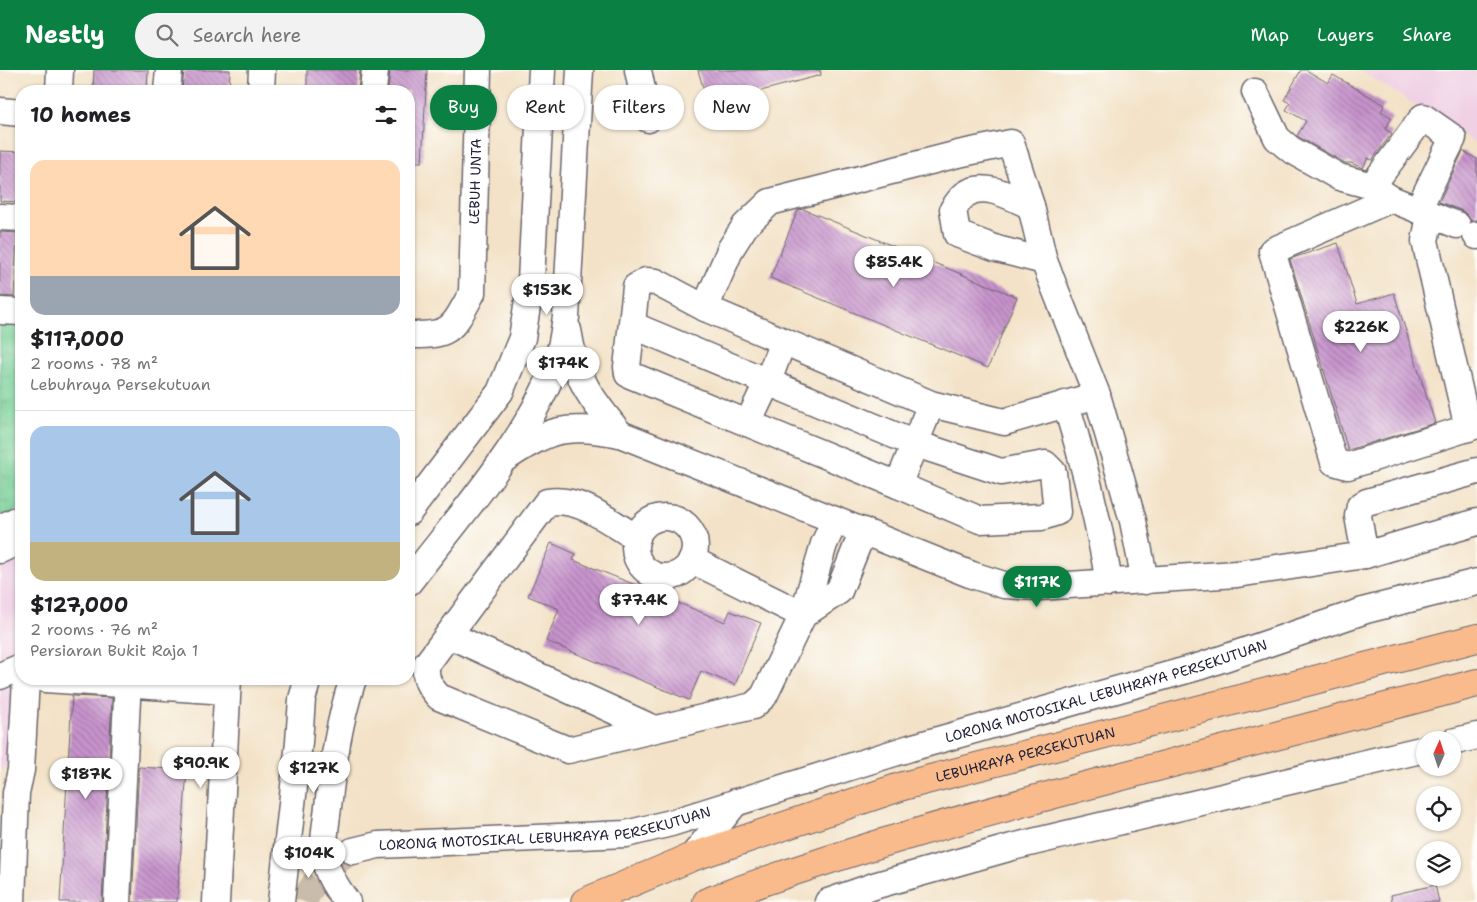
<!DOCTYPE html>
<meta charset="utf-8">
<style>
:root{--surface:#fff;--page:#f2f2f2;--text:#202124;--muted:#757577;--line:#e0e0e0;--accent:#0b8043}
body{margin:0;font-family:"Shantell Sans",sans-serif;background:var(--page);color:var(--text);height:100vh;display:flex;flex-direction:column;font-size:19px;white-space:nowrap}
*{box-sizing:border-box;margin:0}
p{font-size:16px;color:var(--muted)}
.icon{flex:none;width:28px;height:28px;fill:none;stroke:currentColor;stroke-width:2;stroke-linecap:round;stroke-linejoin:round}
.map{position:relative;flex:1;overflow:hidden}
.details{position:absolute;left:15px;top:15px;width:400px;height:600px;display:flex;flex-direction:column;background:var(--surface);border-radius:20px;box-shadow:0 1px 4px #0004}
.details>*{flex:none}
.banner{position:absolute;left:430px;top:15px;width:475px;height:45px;display:flex;gap:10px}
.needle{width:32px;rotate:3deg}
.buttons{position:absolute;left:1416px;top:661px;display:grid;gap:10px}
.buttons a{display:grid;place-items:center;width:45px;height:45px;border-radius:50%;background:var(--surface);box-shadow:0 1px 4px #0004;font-size:25px}
.price{position:absolute;translate:-50% -42px;padding:0 11px;border-radius:18px;background:#fff;color:#222;font-size:16px;line-height:32px;filter:drop-shadow(0 1px 2px #0008)}
.price::after{content:'';position:absolute;left:50%;top:30px;width:15px;height:11px;margin-left:-8px;background:inherit;clip-path:polygon(0 0,100% 0,50% 100%)}
.price.current{background:var(--accent);color:#fff}
ul{padding:0;list-style:none}
li{display:grid;align-content:center;gap:10px;height:265px;padding:0 15px}
li+li{border-top:1px solid var(--line)}
li span{display:grid;place-items:center;height:155px;border-radius:15px;color:#555}
li>.icon{margin-inline-start:auto}
span .icon{width:90px;height:90px;fill:#fffc;stroke-width:1}
li b{font-size:21px}
h2{display:flex;justify-content:space-between;align-items:center;height:60px;padding:0 15px;font-size:21px}
.tag{padding:0 18px;border-radius:22px;background:var(--surface);box-shadow:0 1px 4px #0004;font-size:18px;line-height:45px}
.tag.current{background:var(--accent);color:#fff}
header{display:flex;align-items:center;gap:30px;box-sizing:border-box;height:70px;padding:0 25px;background:var(--accent);color:#fff}
header strong{font-size:24px}
nav{display:flex;gap:28px;margin-inline-start:auto;font-size:18px}
.search{width:350px;height:45px;background:var(--page);display:flex;align-items:center;gap:12px;box-sizing:border-box;padding:0 18px;border-radius:28px;color:var(--muted);font-size:19px}
.map>svg:first-child{display:block}
.built{fill:#f0d0e5}
.grass{fill:url(#grass-tufts);stroke:#4b7868}
.building{fill:url(#building-back-hatch)}
.lines{fill:none;stroke-linecap:round;stroke-linejoin:round}
.minor-tunnel{stroke:#c9bcab;stroke-width:26;stroke-dasharray:26 13;stroke-linecap:butt}
.minor-casing{stroke:#6b656c;stroke-width:29}
.highway-casing{stroke:#6b656c;stroke-width:30}
.minor{stroke:#fff;stroke-width:26}
.highway{stroke:#fabb8c;stroke-width:28}
.labels{text-anchor:middle;stroke-width:4;stroke-linejoin:round;paint-order:stroke}
.street-label{font-size:14px;fill:#22223b;stroke:#fdfcf7}
</style>
<header>
<strong>Nestly</strong>
<div class="search"><svg class="icon" aria-label="search" viewBox="0 0 24 24"><circle cx="10" cy="10" r="6"/><path d="M15 15l6 6"/></svg>Search here</div>
<nav><a>Map</a><a>Layers</a><a>Share</a></nav>
</header>
<div class="map">
<svg width="1477" height="832" viewBox="0 0 1477 832">
<defs>
<pattern id="grass-tufts" width="24" height="20" patternUnits="userSpaceOnUse" patternTransform="scale(1.25)"><rect width="24" height="20" fill="#74ce95"/><path d="M3 7l-1-3M5 7V3M7 7l1-3M15 17l-1-3M17 17v-4M19 17l1-3" fill="none" stroke="#64b181"/></pattern>
<pattern id="building-back-hatch" width="6" height="6" patternUnits="userSpaceOnUse" patternTransform="scale(1.25)"><rect width="6" height="6" fill="#c793cc"/><path d="M-1 5l2 2M0 0l6 6M5-1l2 2" fill="none" stroke="#a178a7"/></pattern>
</defs>
<rect width="100%" height="100%" fill="#fdfcf7"/>
<filter id="ink" filterUnits="userSpaceOnUse"><feTurbulence type="fractalNoise" baseFrequency=".02" numOctaves="2"/><feDisplacementMap in="SourceGraphic" scale="10" xChannelSelector="R" yChannelSelector="G"/><feConvolveMatrix kernelMatrix="1 2 1 2 8 2 1 2 1" color-interpolation-filters="sRGB"/></filter>
<filter id="wash" filterUnits="userSpaceOnUse"><feTurbulence type="fractalNoise" baseFrequency=".0096" numOctaves="4" result="noise"/><feDisplacementMap in="SourceGraphic" scale="20" xChannelSelector="R" yChannelSelector="G"/><feGaussianBlur stdDeviation="1.12" result="paint"/><feColorMatrix in="noise" values="0 0 0 0 0 0 0 0 0 0 0 0 0 0 0 0 0 1.4 0 .05"/><feComposite in="paint" operator="in"/></filter>
<g filter="url(#wash)">
<rect width="100%" height="100%" fill="#f3e2c7"/>
<path class="built" d="M1360,0H1477V74Z
M21,490V536L13,694L0,699V500Z"/>
<path class="grass" d="M0,239L21,241V436L0,452Z"/>
<g id="blocks">
<path class="building" d="M94,0H148L147,21H93Z
M184,0H230L229,21H182Z
M307,0H360L358,21H307Z
M390,0H427L422,92H409V21H388Z
M698,0H820L821,5L708,35Z
M1301,0H1306L1328,13L1333,5L1385,35L1381,41L1392,48L1385,59L1392,63L1372,90L1368,88L1363,98L1351,93H1345L1297,66L1306,51L1286,40L1290,33L1284,30Z
M0,81L21,82V132L0,131Z
M1463,81L1477,89V150L1471,151L1463,141L1439,132Z
M803,139L1017,227L988,298L770,208L798,140Z
M0,162L17,163L14,227L0,226Z
M1338,173L1357,234L1394,223L1435,353L1348,380L1290,189Z
M551,473L576,484L573,490L643,518L647,504L675,513L669,529L725,552L730,541L761,553L735,615L701,601L689,630L546,571L559,539L528,526Z
M72,626L112,628L102,832H60Z
M139,697L187,700L177,832H132Z
M1435,815L1439,832H1392L1391,825Z"/>
</g>
</g>
<g filter="url(#ink)">
<use href="#blocks" fill-opacity="0" stroke="#6b656c" stroke-width="1"/>
<g class="lines">
<path class="minor-tunnel" d="M304,832C314,808 331,794 353,781"/>
<g class="minor-casing">
<g id="minor">
<path d="M638,0L648,49"/>
<path d="M59,21L60,0"/>
<path d="M167,21L169,0"/>
<path d="M261,21L262,0"/>
<path d="M373,21L375,0"/>
<path d="M1255,22L1277,68L1290,79L1339,107L1372,116L1391,129L1457,155"/>
<path d="M0,41L21,43"/>
<path d="M1372,116L1423,47L1453,68L1418,140"/>
<path d="M1391,129L1272,181L1334,392L1348,396L1477,355"/>
<path d="M1031,136C1013,128 985,111 966,124C961,127 957,134 953,139L957,164L997,179L1044,191"/>
<path d="M0,147L21,148"/>
<path d="M1436,147L1428,156L1425,171L1468,358"/>
<path d="M1476,165L1477,166"/>
<path d="M705,238L731,178L745,156L770,132L958,84L1011,73L1031,136L1044,191L1097,325L1133,451L1145,511"/>
<path d="M0,241L21,242"/>
<path d="M632,255L913,373L1001,402L1045,394L1053,402L1057,442L1042,447L980,450L898,415"/>
<path d="M568,260C576,310 589,326 620,364"/>
<path id="s1" d="M409,265C452,266 452,259 472,223L478,0"/>
<path d="M931,334L898,415L628,304L627,297L636,217L646,211L656,212L705,238L931,334L1004,352L1097,325"/>
<path d="M1066,334C1084,393 1099,452 1109,513"/>
<path d="M748,353L768,311L783,271"/>
<path d="M504,389C552,358 563,354 620,364L972,505L1004,515L1038,517L1237,504L1365,485L1477,452"/>
<path d="M409,442L500,322L522,268L531,211L542,0"/>
<circle cx="665" cy="477" r="30"/>
<path d="M0,458L21,448"/>
<path d="M637,468C609,452 580,426 547,432L426,595C425,610 429,616 439,627L568,680L753,636L764,626L803,545L824,474L835,450"/>
<path d="M0,480L21,470"/>
<path d="M1365,485L1358,446L1360,436L1367,432L1477,401"/>
<path d="M692,490L803,545"/>
<path d="M409,512C460,445 533,365 559,284C563,272 564,259 566,247L580,0"/>
<path d="M803,545L839,521L863,461"/>
<path d="M449,565L652,658"/>
<path d="M0,606L21,597"/>
<path d="M45,609L227,621"/>
<path d="M1452,672L1477,666"/>
<path id="s2" d="M353,781L378,775L626,764L671,753L910,678L1201,596L1366,540L1477,512"/>
<path d="M692,787L736,732"/>
<path d="M12,832L16,723L21,700L26,609"/>
<path d="M117,832L128,609"/>
<path d="M216,832L228,609"/>
<path d="M281,832L299,672L302,629L308,609"/>
<path d="M347,832C337,819 329,807 325,791C322,774 326,755 328,737C333,693 339,651 353,609"/>
<path d="M828,832L877,815L1012,777L1425,679"/>
</g>
</g>
<g class="highway-casing">
<g id="highway">
<path id="s3" d="M585,832L692,787L903,716L1477,568"/>
<path d="M707,832C848,779 993,740 1138,702C1251,673 1364,643 1477,613"/>
</g>
</g>
<use href="#minor" class="minor"/>
<use href="#highway" class="highway"/>
</g>
</g>
<g class="labels">
<g class="street-label">
<text dy="5" stroke="none"><textPath href="#s1" startOffset="195">LEBUH UNTA</textPath></text>
<text dy="5" stroke="none"><textPath href="#s2" startOffset="775">LORONG MOTOSIKAL LEBUHRAYA PERSEKUTUAN</textPath></text>
<text dy="5" stroke="none"><textPath href="#s3" startOffset="465">LEBUHRAYA PERSEKUTUAN</textPath></text>
<text dy="5" stroke="none"><textPath href="#s2" startOffset="194">LORONG MOTOSIKAL LEBUHRAYA PERSEKUTUAN</textPath></text>
</g>
</g>
</svg>
<div class="buttons">
<a><svg class="needle" viewBox="-14 -14 28 28"><path d="M0-13l5 13h-10z" fill="#e53935"/><path d="M0 13l5-13h-10z" fill="#757577"/></svg></a>
<a><svg class="icon" aria-label="locate" viewBox="0 0 24 24"><circle cx="12" cy="12" r="6"/><path d="M12 2v4M12 18v4M2 12h4M18 12h4"/></svg></a>
<a><svg class="icon" aria-label="layers" viewBox="0 0 24 24"><path d="M12 4l9 5-9 5-9-5zM3 14l9 5 9-5"/></svg></a>
</div>
<b class="price" style="left:894px;top:218px">$85.4K</b>
<b class="price" style="left:547px;top:246px">$153K</b>
<b class="price" style="left:1361px;top:283px">$226K</b>
<b class="price" style="left:563px;top:319px">$174K</b>
<b class="price current" style="left:1037px;top:538px">$117K</b>
<b class="price" style="left:639px;top:556px">$77.4K</b>
<b class="price" style="left:201px;top:719px">$90.9K</b>
<b class="price" style="left:314px;top:724px">$127K</b>
<b class="price" style="left:86px;top:730px">$187K</b>
<b class="price" style="left:309px;top:809px">$104K</b>
<div class="banner">
<a class="tag current">Buy</a>
<a class="tag">Rent</a>
<a class="tag">Filters</a>
<a class="tag">New</a>
</div>
<section class="details">
<h2>10 homes<svg class="icon" aria-label="filters" viewBox="0 0 24 24"><path d="M4 7h16M4 17h16"/><circle cx="9" cy="7" r="2"/><circle cx="15" cy="17" r="2"/></svg></h2>
<ul>
<li><span style="background:linear-gradient(#ffd9b3 75%,#9aa5b1 0)"><svg class="icon" aria-label="home" viewBox="0 0 24 24"><path d="M3 11l9-7 9 7M6 9v11h12V9"/></svg></span><div><b>$117,000</b><p>2 rooms · 78 m²</p><p>Lebuhraya Persekutuan</p></div></li>
<li><span style="background:linear-gradient(#a9c7e8 75%,#c2b280 0)"><svg class="icon" aria-label="home" viewBox="0 0 24 24"><path d="M3 11l9-7 9 7M6 9v11h12V9"/></svg></span><div><b>$127,000</b><p>2 rooms · 76 m²</p><p>Persiaran Bukit Raja 1</p></div></li>
</ul>
</section>
</div>
